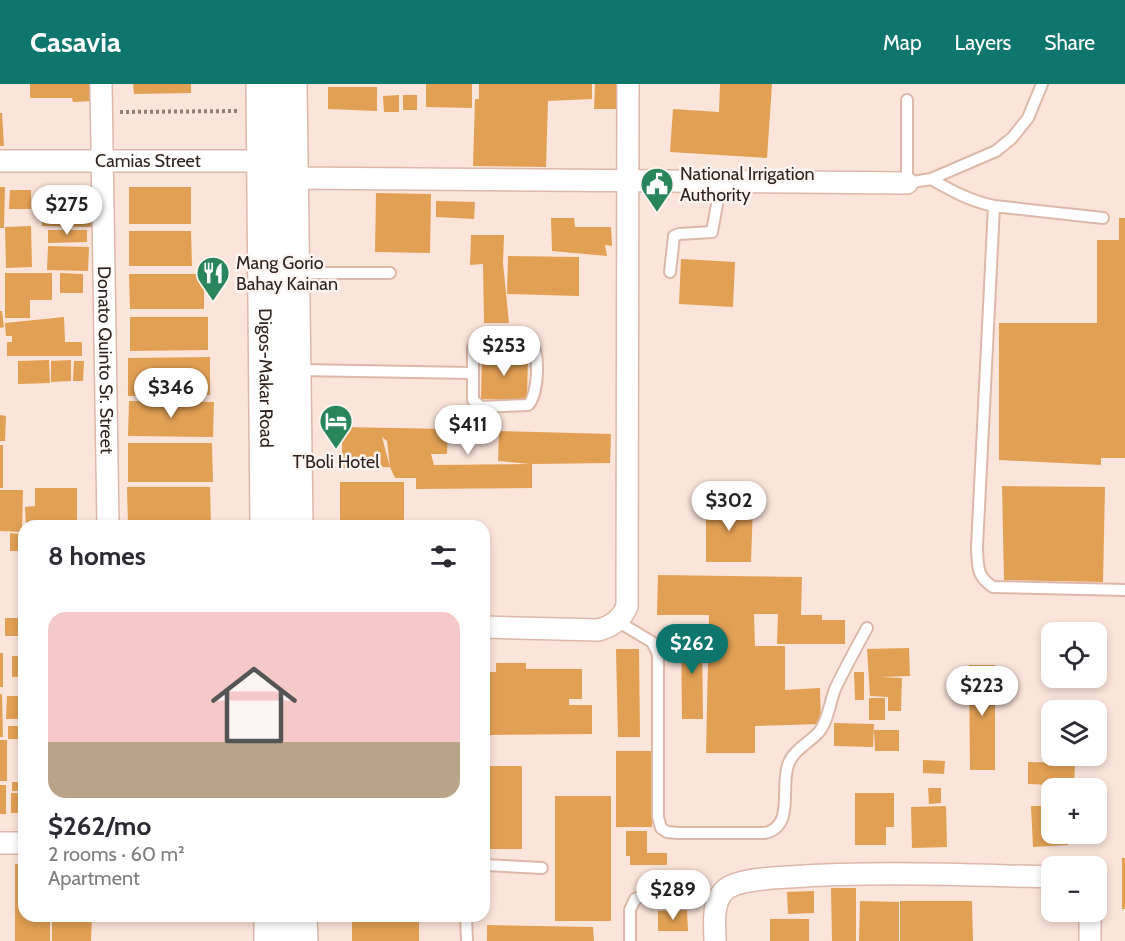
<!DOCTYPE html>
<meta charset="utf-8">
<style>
:root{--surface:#fff;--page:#f2f2f3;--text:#2b2b33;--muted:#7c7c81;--line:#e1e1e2;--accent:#0f766e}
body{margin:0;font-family:Cabin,sans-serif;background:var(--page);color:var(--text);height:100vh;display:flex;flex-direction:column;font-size:22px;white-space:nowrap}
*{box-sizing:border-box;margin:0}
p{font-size:20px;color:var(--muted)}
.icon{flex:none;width:33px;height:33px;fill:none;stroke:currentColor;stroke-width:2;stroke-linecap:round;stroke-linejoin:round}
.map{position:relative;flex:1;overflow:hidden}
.drawer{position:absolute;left:18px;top:436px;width:472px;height:402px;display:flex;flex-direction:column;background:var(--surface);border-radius:18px;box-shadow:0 3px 9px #0003}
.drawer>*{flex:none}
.buttons{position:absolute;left:1041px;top:538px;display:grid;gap:12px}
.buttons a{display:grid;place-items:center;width:66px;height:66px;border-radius:12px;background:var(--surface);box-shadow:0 3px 9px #0003;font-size:30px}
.price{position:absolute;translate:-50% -51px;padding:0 14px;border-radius:21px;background:#fff;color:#222;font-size:20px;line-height:39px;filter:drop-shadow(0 2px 3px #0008)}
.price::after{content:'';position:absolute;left:50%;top:36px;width:18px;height:14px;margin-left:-9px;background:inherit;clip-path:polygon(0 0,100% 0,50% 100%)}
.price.selected{background:var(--accent);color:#fff}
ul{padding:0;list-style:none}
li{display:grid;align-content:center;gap:12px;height:318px;padding:0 30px}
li+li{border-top:2px solid var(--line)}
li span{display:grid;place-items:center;height:186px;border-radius:18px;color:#555}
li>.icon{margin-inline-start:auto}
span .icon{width:108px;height:108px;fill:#fffc;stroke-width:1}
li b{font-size:26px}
h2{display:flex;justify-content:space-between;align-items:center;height:72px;padding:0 30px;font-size:26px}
header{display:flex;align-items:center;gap:36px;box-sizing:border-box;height:84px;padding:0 30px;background:var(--accent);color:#fff}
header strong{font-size:28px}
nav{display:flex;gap:33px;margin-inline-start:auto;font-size:21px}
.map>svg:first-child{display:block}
.building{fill:#e2a054}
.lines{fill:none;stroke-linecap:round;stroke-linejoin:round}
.service-casing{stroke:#ddb8a8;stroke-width:14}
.minor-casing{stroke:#ddb8a8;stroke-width:24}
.primary-casing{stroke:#ddb8a8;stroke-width:36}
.path{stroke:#928078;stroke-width:4;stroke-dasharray:3 3;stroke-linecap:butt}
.service{stroke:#fff;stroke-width:10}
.minor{stroke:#fff;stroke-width:21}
.primary{stroke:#fff;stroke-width:33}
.labels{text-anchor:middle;stroke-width:5;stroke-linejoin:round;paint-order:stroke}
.street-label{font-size:18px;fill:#30231d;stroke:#fcf5f1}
.poi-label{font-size:18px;fill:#30231d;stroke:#fcf5f1;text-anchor:start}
</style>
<header>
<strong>Casavia</strong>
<nav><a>Map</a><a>Layers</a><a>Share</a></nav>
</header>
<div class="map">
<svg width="1125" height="857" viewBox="0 0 1125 857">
<rect width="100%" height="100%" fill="#fbe4da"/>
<path class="building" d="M30,0H94V17L73,18L72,14H30Z
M133,0H191V9L134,10Z
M426,0H472V24L426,23Z
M479,0H592V15L548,17L546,83L473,82L475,15H479Z
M595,0H618L617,25H594Z
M720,0H772L767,74L670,68L673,25L719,28Z
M328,3H377V27L328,25Z
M399,11V28H384L383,12Z
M403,11H417V26H403Z
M0,29H2L4,62H0Z
M0,103H5L4,144H0Z
M129,103H191V140H129Z
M42,104H80V124H91V143L42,142Z
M10,106H31V125H9Z
M376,109L431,110L430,169L375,168Z
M436,117L475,118L474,135L436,133Z
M551,134H574L575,143H611L612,162L605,161L607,172L552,167Z
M1119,134H1125V374H1101V381L999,376V239H1097V156H1119Z
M31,142L32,183L6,184L5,143Z
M48,146H87V158L48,159Z
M129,147H191L192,182H129Z
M471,151H504L503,179L509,239H484L483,180L470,181Z
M48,162L89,163L88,187L47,186Z
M508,172L579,173V212L507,210Z
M681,175L735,178L733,223L679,220Z
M5,189H52V216H30V234H5Z
M60,189L83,190V209H60Z
M129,190H204V225H130Z
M0,227H2L4,243L0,244Z
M64,233L65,258H82V272H7V258H12V252H6L5,239Z
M130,233H208V266L130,267Z
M482,269L528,271L527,316L481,315Z
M210,273V311L128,312V274Z
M49,276L50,299L18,300V277Z
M71,276V297L51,298V277Z
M74,277H84L83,297H73Z
M129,317L214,318L213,353L128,352Z
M0,331L6,332L5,357H0Z
M342,343L448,345L447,370H431L434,381L531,380L498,377L499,347L611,350L610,379L532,380V404L416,405V394H395L390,383L387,357L382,353L390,383L342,384Z
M128,359H212L213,398H128Z
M0,361H3V404H0Z
M340,398H404V441H340Z
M1002,402L1105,403L1103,498L1004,496Z
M127,403H210L211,441L128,442Z
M35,404H77V442H26L25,423L35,422Z
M0,406H23L22,448L0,447Z
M706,418L753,420L751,478H706Z
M10,449L20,450V467H10Z
M484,453H487L486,474H484Z
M658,491L802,493L801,531H822V536H845V560H777L778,530H754L755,562H785V606L820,604L821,640L755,642V669H706L709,531H657Z
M5,534H24V552H5Z
M681,547L702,548L703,635H682Z
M909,564L910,592L880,593L902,594L901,627H888V613L870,612L867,565Z
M616,565H639L640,653H618Z
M0,569H3V603H0Z
M12,572H24V593H12Z
M496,579H526V585H582V615H569V621H592V650L488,651V635H484V588H496Z
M969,581H995V686H970Z
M854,588H864V616H855Z
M0,610H2L3,653H0Z
M7,612H24V635H6Z
M869,614H885V636H869Z
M834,639L874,640L873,663L834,662Z
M8,642H23V655H8Z
M874,646H899V667H875Z
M0,656H7V697H0Z
M616,667H652V743H616Z
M923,676L945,677L944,690L923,689Z
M1028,678L1075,679L1074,702L1028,700Z
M484,682H522V765H484Z
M12,698H24V707H12Z
M0,701H6V730H0Z
M928,704H941V719L929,720Z
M11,709H24V729H11Z
M855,709H894V743H886V761H855Z
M555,712H611V837H555Z
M946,722L947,763L912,764L911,723Z
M1031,722H1052V750H1068V761L1033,763Z
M626,747H647V769H667V781H630V772H626Z
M1122,774H1125V825H1122Z
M15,780H24V832H50V857H15Z
M831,804H856V857H832Z
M814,807V829L788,830L787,808Z
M860,817L899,818V857H859Z
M900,817H972L973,857H900Z
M687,826L688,847H658V827Z
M52,832H92L91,857H52Z
M352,832H419V857H352Z
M770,835H809V857H770Z
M487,841L593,843L594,857H487Z"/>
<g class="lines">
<g class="service-casing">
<path id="service" d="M907,16V99L931,95L996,67L1012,54L1028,34L1042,0
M931,95C952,107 970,117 994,122
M1103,134L994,122L977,463C978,482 976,492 993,503L1125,506
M670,188L674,152L679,150L712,148L721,98
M296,189H390
M493,251C505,251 520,249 530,258C541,268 538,312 528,321L481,323L473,316V264L478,255Z
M298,286L472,289
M617,537L652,558L658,570V733L661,744L667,748L678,749H765C795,742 780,704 788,681C793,666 809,659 819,648C828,637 830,618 835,605C845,584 856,564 867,544
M484,781L542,784
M466,832L467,857
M630,857V826L635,815L640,813H665"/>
</g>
<g class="minor-casing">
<g id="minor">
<path id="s1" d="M101,0L108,442"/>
<path id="s2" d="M0,77H264L292,94L907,99"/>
<path d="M484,543L598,546C611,543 622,535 627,522L628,0"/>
<path d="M0,759H24"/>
<path d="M1090,828V857"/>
<path d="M715,857C715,840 711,818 726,805C739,795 773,794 789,793C877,787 964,791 1052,793"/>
</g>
</g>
<g class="primary-casing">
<g id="primary">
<path id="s3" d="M263,0L267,442"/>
<path d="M290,0L296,442"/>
<path d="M271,832V857"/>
<path d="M300,832L301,857"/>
</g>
</g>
<path class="path" d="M120,28L238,27"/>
<use href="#service" class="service"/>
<use href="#minor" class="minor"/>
<use href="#primary" class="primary"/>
</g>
<defs>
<g id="civic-pin" transform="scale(1.725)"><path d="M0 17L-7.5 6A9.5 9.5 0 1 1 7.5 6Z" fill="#28855c" stroke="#fcf5f1"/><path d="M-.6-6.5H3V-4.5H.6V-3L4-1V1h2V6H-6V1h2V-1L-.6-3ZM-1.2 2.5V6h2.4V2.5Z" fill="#fff"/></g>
<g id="restaurant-pin" transform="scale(1.725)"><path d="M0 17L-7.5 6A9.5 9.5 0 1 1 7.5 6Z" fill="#28855c" stroke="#fcf5f1"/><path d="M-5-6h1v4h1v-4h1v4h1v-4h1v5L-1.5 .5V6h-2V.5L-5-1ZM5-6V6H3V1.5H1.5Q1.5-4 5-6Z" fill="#fff"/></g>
<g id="hotel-pin" transform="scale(1.725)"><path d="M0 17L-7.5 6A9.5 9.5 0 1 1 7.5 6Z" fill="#28855c" stroke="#fcf5f1"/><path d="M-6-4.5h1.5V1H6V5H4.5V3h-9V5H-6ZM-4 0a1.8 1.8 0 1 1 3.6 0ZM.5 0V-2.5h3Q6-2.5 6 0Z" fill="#fff"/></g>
</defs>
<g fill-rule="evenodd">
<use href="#civic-pin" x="657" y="100"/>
<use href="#restaurant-pin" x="213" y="189"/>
<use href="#hotel-pin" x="336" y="337"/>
</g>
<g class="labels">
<g class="street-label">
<text dy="6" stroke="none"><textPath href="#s2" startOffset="148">Camias Street</textPath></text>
<text dy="6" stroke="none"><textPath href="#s1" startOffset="276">Donato Quinto Sr. Street</textPath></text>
<text dy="6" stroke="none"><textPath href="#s3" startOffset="294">Digos-Makar Road</textPath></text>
</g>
<g class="poi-label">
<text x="680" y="96">National Irrigation<tspan x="680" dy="21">Authority</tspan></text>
<text x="236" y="185">Mang Gorio<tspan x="236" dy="21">Bahay Kainan</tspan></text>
<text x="336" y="384" text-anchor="middle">T'Boli Hotel</text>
</g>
</g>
</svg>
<div class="buttons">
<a><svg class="icon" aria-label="locate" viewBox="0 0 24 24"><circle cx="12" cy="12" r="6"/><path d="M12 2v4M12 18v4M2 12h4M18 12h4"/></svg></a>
<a><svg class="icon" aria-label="layers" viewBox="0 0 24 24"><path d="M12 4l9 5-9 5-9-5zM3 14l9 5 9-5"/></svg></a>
<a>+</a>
<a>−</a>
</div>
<b class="price" style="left:67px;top:152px">$275</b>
<b class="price" style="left:504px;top:293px">$253</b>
<b class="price" style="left:171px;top:335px">$346</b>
<b class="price" style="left:468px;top:372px">$411</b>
<b class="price" style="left:729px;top:448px">$302</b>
<b class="price selected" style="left:692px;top:591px">$262</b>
<b class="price" style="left:982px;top:633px">$223</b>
<b class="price" style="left:673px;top:837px">$289</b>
<section class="drawer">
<h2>8 homes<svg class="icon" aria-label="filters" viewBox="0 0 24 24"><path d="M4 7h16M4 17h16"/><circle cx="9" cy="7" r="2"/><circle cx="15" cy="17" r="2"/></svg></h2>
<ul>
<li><span style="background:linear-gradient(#f6c9c9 70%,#b9a48a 0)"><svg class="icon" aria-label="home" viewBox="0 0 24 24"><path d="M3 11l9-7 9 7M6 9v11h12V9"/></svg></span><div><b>$262/mo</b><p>2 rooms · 60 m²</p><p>Apartment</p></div></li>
</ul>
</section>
</div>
